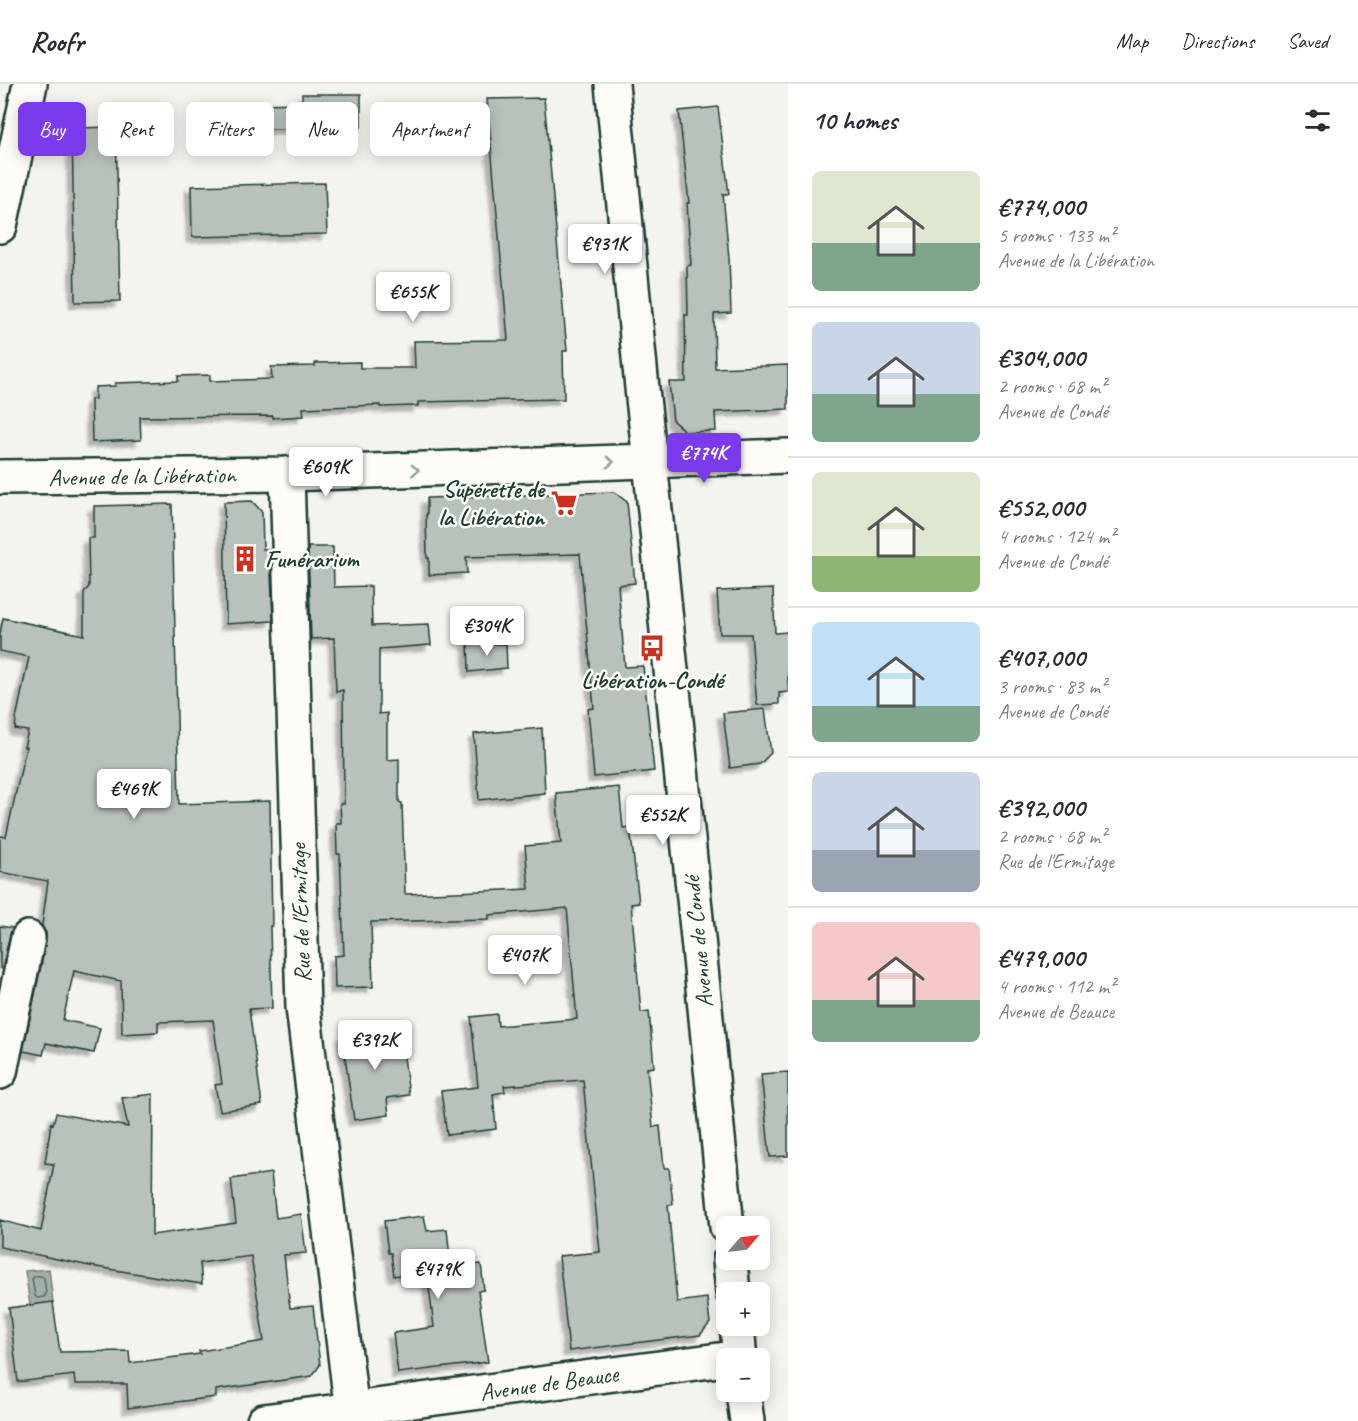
<!DOCTYPE html>
<meta charset="utf-8">
<style>
:root{--surface:#fff;--page:#f7f7f7;--text:#2b2b33;--muted:#7c7c81;--line:#e1e1e2;--accent:#7c3aed}
body{margin:0;font-family:Caveat,sans-serif;background:var(--page);color:var(--text);height:100vh;display:flex;flex-direction:column;font-size:22px;white-space:nowrap}
*{box-sizing:border-box;margin:0}
p{font-size:20px;color:var(--muted)}
.icon{flex:none;width:33px;height:33px;fill:none;stroke:currentColor;stroke-width:2;stroke-linecap:round;stroke-linejoin:round}
.map{position:relative;flex:1;overflow:hidden}
.drawer{display:flex;flex-direction:column;background:var(--surface);width:570px}
.drawer>*{flex:none}
.hud{position:absolute;left:18px;top:18px;width:570px;height:54px;display:flex;gap:12px}
.needle{width:39px;rotate:62deg}
.buttons{position:absolute;left:716px;top:1132px;display:grid;gap:12px}
.buttons a{display:grid;place-items:center;width:54px;height:54px;border-radius:9px;background:var(--surface);box-shadow:0 3px 15px #0003;font-size:30px}
.price{position:absolute;translate:-50% -51px;padding:0 14px;border-radius:6px;background:#fff;color:#222;font-size:20px;line-height:39px;filter:drop-shadow(0 2px 3px #0008)}
.price::after{content:'';position:absolute;left:50%;top:36px;width:18px;height:14px;margin-left:-9px;background:inherit;clip-path:polygon(0 0,100% 0,50% 100%)}
.price.selected{background:var(--accent);color:#fff}
ul{padding:0;list-style:none}
li{display:flex;align-items:center;gap:18px;height:150px;padding:0 24px}
li+li{border-top:2px solid var(--line)}
li span{display:grid;place-items:center;flex:none;width:168px;height:120px;border-radius:9px;color:#555}
li>.icon{margin-inline-start:auto}
span .icon{width:72px;height:72px;fill:#fffc;stroke-width:1}
li b{font-size:26px}
h2{display:flex;justify-content:space-between;align-items:center;height:72px;padding:0 24px;font-size:26px}
.chip{padding:0 21px;border-radius:9px;background:var(--surface);box-shadow:0 3px 15px #0003;font-size:21px;line-height:54px}
.chip.selected{background:var(--accent);color:#fff}
header{display:flex;align-items:center;gap:36px;box-sizing:border-box;height:84px;padding:0 30px;background:var(--surface);border-bottom:2px solid var(--line)}
header strong{font-size:28px}
nav{display:flex;gap:33px;margin-inline-start:auto;font-size:21px}
main{display:flex;flex:1;min-height:0}
.map>svg:first-child{display:block}
.water{fill:#a3aea7;stroke:#6e8179;stroke-width:1.5}
.lines{fill:none;stroke-linecap:round;stroke-linejoin:round}
.shore{stroke:#546a62;stroke-width:1.5}
.building{fill:#b9c1bb;stroke:#1f3d34;stroke-width:1.5;filter:url(#shadow)}
.minor-casing{stroke:#1f3d34;stroke-width:38}
.tertiary-casing{stroke:#1f3d34;stroke-width:38}
.secondary-casing{stroke:#1f3d34;stroke-width:38}
.minor{stroke:#fdfcf7;stroke-width:33}
.tertiary{stroke:#fdfcf7;stroke-width:33}
.secondary{stroke:#fdfcf7;stroke-width:33}
.oneway{stroke:#8e9c96}
.labels{text-anchor:middle;stroke-width:5;stroke-linejoin:round;paint-order:stroke}
.street-label{font-size:24px;fill:#1f3d34;stroke:#fdfcf7}
.poi-label{font-size:24px;font-weight:bold;fill:#1f3d34;stroke:#fdfcf7;text-anchor:end}
</style>
<header>
<strong>Roofr</strong>
<nav><a>Map</a><a>Directions</a><a>Saved</a></nav>
</header>
<main>
<div class="map">
<svg width="788" height="1337" viewBox="0 0 788 1337">
<defs>
<filter id="shadow"><feDropShadow dx="-5.5" dy="5.5" stdDeviation="1.5" flood-color="#0004"/></filter>
</defs>
<rect width="100%" height="100%" fill="#f4f4ef"/>
<filter id="ink" filterUnits="userSpaceOnUse"><feTurbulence type="fractalNoise" baseFrequency=".0167" numOctaves="2"/><feDisplacementMap in="SourceGraphic" scale="12" xChannelSelector="R" yChannelSelector="G"/><feConvolveMatrix kernelMatrix="1 2 1 2 8 2 1 2 1" color-interpolation-filters="sRGB"/></filter>
<g filter="url(#ink)">
<path class="water" d="M49,1185L53,1218L30,1221L25,1187Z"/>
<g class="lines">
<path class="shore" d="M35,1192H41L44,1194L46,1210L44,1213L37,1214L35,1212L32,1195Z"/>
</g>
<path class="building" d="M302,10H361V43L216,46L215,21L302,19Z
M544,14L567,267H563L564,315L418,318V322L380,323V321L303,324L304,332L273,334V332L140,333L141,356L92,358L91,315H95V303L115,302V299L178,297V292L210,291V297L272,295L271,283L315,282V279L360,278V284H415L414,257L508,256L487,15Z
M718,23L729,110H723L729,174L731,229L714,230L715,284L788,281V325L715,328L716,347L686,348L673,337L669,298H686L685,231H688L687,182L691,181L687,119H689L679,27Z
M116,43L120,217L75,218L72,44Z
M325,99L327,150L192,153L191,102Z
M614,408L627,418L635,499L618,501L625,583L643,582L654,687L594,693L588,625L594,624L580,470L466,473L467,489L429,491V474H427L426,431H427V414Z
M252,417L262,428L263,465H270L273,537L226,540L224,418Z
M172,420L179,720L270,717L272,842H270L272,924L249,925L262,1021L220,1027L215,1001L222,1000L213,936L158,938V948L122,950L121,897L74,887L63,936L100,944L94,969L46,959L43,971L23,967L46,858V849L42,842L48,797L0,788V752L6,753L26,663H24L28,647L15,645L16,635L29,573L0,567V550L3,534L84,551V508L89,503L88,454H94V422Z
M308,463H333L334,503L371,502L372,542L429,540L431,561L379,565V630L387,629V676L399,675V718L402,719L405,810L529,805L525,762L561,759L556,709L619,703L623,744L630,743L639,819L631,820L641,928L649,927L654,983L647,984L653,1043L660,1042L664,1084H669L673,1120L668,1121L677,1218L707,1214L710,1239L700,1251L569,1267L559,1172L600,1168L583,996L504,1002L505,1008L493,1010L496,1045L447,1051L441,1007L478,1003L471,933L497,930L498,942L577,935L567,824L489,831V835L371,838L373,903L335,904L334,872L344,871L340,770H337L336,739H341L340,720H344L343,606L336,608L334,554L311,555Z
M773,505L775,549L788,548V608L779,609V620L757,621L751,550H720L717,507Z
M468,559L506,560L507,584L469,588Z
M765,625L771,669L760,680L730,684L723,629Z
M542,644L545,709L479,716L474,650Z
M0,842L13,844L10,850L2,885L0,884Z
M400,943L409,1011L387,1014L389,1031L354,1036L342,951Z
M788,988V1072L770,1073L761,990Z
M153,1010L152,1151L236,1139L231,1095L271,1089L276,1134L301,1130L306,1169L284,1171L290,1224L313,1222L320,1281L312,1292L216,1306V1313L128,1324L127,1300H75L74,1291L18,1298L9,1224L53,1218L60,1268L129,1267L130,1279L200,1270L199,1267L264,1257L251,1172L200,1179L202,1200L90,1182L0,1163V1136L41,1147L54,1080L45,1079L51,1039L53,1040L56,1029L128,1043L122,1014Z
M424,1132L427,1147L447,1145L451,1184L481,1180L484,1206L478,1207L488,1278L398,1289L393,1249L434,1243L427,1187L394,1192L391,1169H388L384,1137Z"/>
<g class="lines">
<g class="minor-casing">
<path id="minor" d="M0,142L30,0
M287,390L303,923L353,1337
M0,988L28,854
M264,1337L726,1275"/>
</g>
<g class="tertiary-casing">
<path id="tertiary" d="M650,377L727,1143
M730,1176L733,1209
M737,1242L740,1275
M743,1308L747,1337"/>
</g>
<g class="secondary-casing">
<path id="secondary" d="M612,0L643,314L650,377
M0,393L287,390L788,372"/>
</g>
<use href="#minor" class="minor"/>
<use href="#tertiary" class="tertiary"/>
<use href="#secondary" class="secondary"/>
</g>
<defs><path id="oneway-chevron" d="M-2-3.5L2.5 0L-2 3.5" fill="none" stroke-width="1.6" stroke-linecap="round" stroke-linejoin="round" transform="scale(1.5)"/></defs>
<g class="oneway">
<use href="#oneway-chevron" transform="translate(610 378) rotate(-2)"/>
<use href="#oneway-chevron" transform="translate(415 386) rotate(-2)"/>
</g>
</g>
<defs>
<g id="supermarket-bare" transform="scale(2.07)"><path d="M-6-5.5h2.5l.6 2H6L4.5 2H-2.5L-4.4-4H-6ZM-1.5 3.2a1.3 1.3 0 1 0 .1 0ZM3 3.2a1.3 1.3 0 1 0 .1 0Z" fill="#c8321e" stroke="#fdfcf7" stroke-width="2.5" paint-order="stroke"/></g>
<g id="building-bare" transform="scale(2.07)"><path d="M-4-6H4V6H1V3H-1V6H-4ZM-2.5-4.3h1.7v1.8h-1.7ZM.8-4.3h1.7v1.8H.8ZM-2.5-1h1.7V.8h-1.7ZM.8-1h1.7V.8H.8Z" fill="#c8321e" stroke="#fdfcf7" stroke-width="2.5" paint-order="stroke"/></g>
<g id="bus-bare" transform="scale(2.07)"><path d="M-5-6H5V4H4V6H2V4H-2V6H-4V4H-5ZM-3.5-4V0h7V-4ZM-3.5 1.2v1.5H-2V1.2ZM2 1.2v1.5H3.5V1.2Z" fill="#c8321e" stroke="#fdfcf7" stroke-width="2.5" paint-order="stroke"/></g>
</defs>
<g fill-rule="evenodd">
<use href="#supermarket-bare" x="564" y="419"/>
<use href="#building-bare" x="245" y="475"/>
<use href="#bus-bare" x="652" y="564"/>
</g>
<g class="labels">
<g class="street-label">
<text transform="translate(142 392) rotate(-1)" y="8">Avenue de la Libération</text>
<text transform="translate(300 829) rotate(-92)" y="8">Rue de l'Ermitage</text>
<text transform="translate(698 858) rotate(-96)" y="8">Avenue de Condé</text>
<text transform="translate(549 1299) rotate(-8)" y="8">Avenue de Beauce</text>
</g>
<g class="poi-label">
<text x="544" y="413">Supérette de<tspan x="544" dy="28">la Libération</tspan></text>
<text x="265" y="483" text-anchor="start">Funérarium</text>
<text x="652" y="604" text-anchor="middle">Libération-Condé</text>
</g>
</g>
</svg>
<div class="buttons">
<a><svg class="needle" viewBox="-14 -14 28 28"><path d="M0-13l5 13h-10z" fill="#e53935"/><path d="M0 13l5-13h-10z" fill="#7c7c81"/></svg></a>
<a>+</a>
<a>−</a>
</div>
<b class="price" style="left:605px;top:191px">€931K</b>
<b class="price" style="left:413px;top:239px">€655K</b>
<b class="price selected" style="left:704px;top:400px">€774K</b>
<b class="price" style="left:326px;top:414px">€609K</b>
<b class="price" style="left:487px;top:573px">€304K</b>
<b class="price" style="left:134px;top:736px">€469K</b>
<b class="price" style="left:663px;top:762px">€552K</b>
<b class="price" style="left:525px;top:902px">€407K</b>
<b class="price" style="left:375px;top:987px">€392K</b>
<b class="price" style="left:438px;top:1216px">€479K</b>
<div class="hud">
<a class="chip selected">Buy</a>
<a class="chip">Rent</a>
<a class="chip">Filters</a>
<a class="chip">New</a>
<a class="chip">Apartment</a>
</div>
</div>
<section class="drawer">
<h2>10 homes<svg class="icon" aria-label="filters" viewBox="0 0 24 24"><path d="M4 7h16M4 17h16"/><circle cx="9" cy="7" r="2"/><circle cx="15" cy="17" r="2"/></svg></h2>
<ul>
<li><span style="background:linear-gradient(#dfe7d0 60%,#7fa58c 0)"><svg class="icon" aria-label="home" viewBox="0 0 24 24"><path d="M3 11l9-7 9 7M6 9v11h12V9"/></svg></span><div><b>€774,000</b><p>5 rooms · 133 m²</p><p>Avenue de la Libération</p></div></li>
<li><span style="background:linear-gradient(#c9d6e8 60%,#7fa58c 0)"><svg class="icon" aria-label="home" viewBox="0 0 24 24"><path d="M3 11l9-7 9 7M6 9v11h12V9"/></svg></span><div><b>€304,000</b><p>2 rooms · 68 m²</p><p>Avenue de Condé</p></div></li>
<li><span style="background:linear-gradient(#dfe7d0 70%,#8fb573 0)"><svg class="icon" aria-label="home" viewBox="0 0 24 24"><path d="M3 11l9-7 9 7M6 9v11h12V9"/></svg></span><div><b>€552,000</b><p>4 rooms · 124 m²</p><p>Avenue de Condé</p></div></li>
<li><span style="background:linear-gradient(#bfe0f5 70%,#7fa58c 0)"><svg class="icon" aria-label="home" viewBox="0 0 24 24"><path d="M3 11l9-7 9 7M6 9v11h12V9"/></svg></span><div><b>€407,000</b><p>3 rooms · 83 m²</p><p>Avenue de Condé</p></div></li>
<li><span style="background:linear-gradient(#c9d6e8 65%,#9aa5b1 0)"><svg class="icon" aria-label="home" viewBox="0 0 24 24"><path d="M3 11l9-7 9 7M6 9v11h12V9"/></svg></span><div><b>€392,000</b><p>2 rooms · 68 m²</p><p>Rue de l'Ermitage</p></div></li>
<li><span style="background:linear-gradient(#f6c9c9 65%,#7fa58c 0)"><svg class="icon" aria-label="home" viewBox="0 0 24 24"><path d="M3 11l9-7 9 7M6 9v11h12V9"/></svg></span><div><b>€479,000</b><p>4 rooms · 112 m²</p><p>Avenue de Beauce</p></div></li>
</ul>
</section>
</main>
